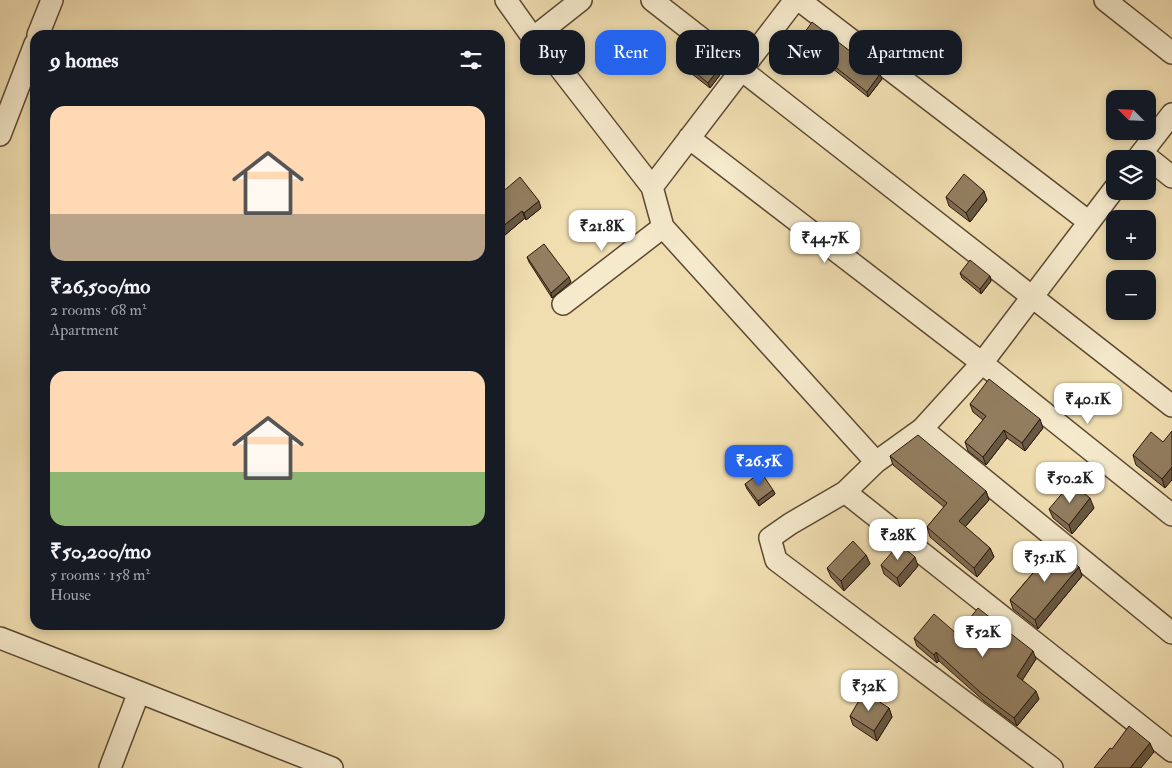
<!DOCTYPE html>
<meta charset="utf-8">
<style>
:root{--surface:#171b24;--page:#20242c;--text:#f1f3f6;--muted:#9ea1a6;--accent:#2563eb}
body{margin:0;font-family:"IM FELL Double Pica",serif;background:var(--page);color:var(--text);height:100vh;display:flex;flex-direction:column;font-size:19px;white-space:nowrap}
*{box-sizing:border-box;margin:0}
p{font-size:16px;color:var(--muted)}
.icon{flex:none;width:28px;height:28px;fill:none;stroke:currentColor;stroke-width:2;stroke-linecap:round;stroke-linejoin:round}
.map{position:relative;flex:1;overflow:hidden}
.sheet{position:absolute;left:30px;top:30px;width:475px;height:600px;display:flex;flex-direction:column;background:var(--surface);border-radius:15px;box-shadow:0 2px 8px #0003}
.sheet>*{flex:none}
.top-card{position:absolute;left:520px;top:30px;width:475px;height:45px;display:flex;gap:10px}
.needle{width:32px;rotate:294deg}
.fabs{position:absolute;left:1106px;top:90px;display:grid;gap:10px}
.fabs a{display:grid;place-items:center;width:50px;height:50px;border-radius:10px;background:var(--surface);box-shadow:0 2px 8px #0003;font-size:25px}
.price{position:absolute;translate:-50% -42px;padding:0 11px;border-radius:10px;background:#fff;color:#222;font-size:16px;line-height:32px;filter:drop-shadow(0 1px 2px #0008)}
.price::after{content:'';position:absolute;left:50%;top:30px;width:15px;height:11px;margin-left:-8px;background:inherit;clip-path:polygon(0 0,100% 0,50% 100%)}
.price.on{background:var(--accent);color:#fff}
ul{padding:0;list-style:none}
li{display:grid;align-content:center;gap:10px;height:265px;padding:0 20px}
li span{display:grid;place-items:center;height:155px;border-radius:15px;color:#555}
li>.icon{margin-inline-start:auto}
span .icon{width:90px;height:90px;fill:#fffc;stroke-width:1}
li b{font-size:21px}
h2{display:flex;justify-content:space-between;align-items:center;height:60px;padding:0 20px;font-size:21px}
.chip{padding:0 18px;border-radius:15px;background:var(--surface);box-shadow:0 2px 8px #0003;font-size:18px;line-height:45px}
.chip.on{background:var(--accent);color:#fff}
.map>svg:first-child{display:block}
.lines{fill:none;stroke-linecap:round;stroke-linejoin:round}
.street-casing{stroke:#5d4933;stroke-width:24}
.street{stroke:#f5eacc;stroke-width:21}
.wall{fill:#7e6c53;stroke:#2c1709}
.shaded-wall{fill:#665843;stroke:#2c1709}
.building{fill:#927e60;stroke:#2c1709}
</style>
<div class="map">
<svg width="1172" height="768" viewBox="0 0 1172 768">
<rect width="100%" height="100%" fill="#f0deb1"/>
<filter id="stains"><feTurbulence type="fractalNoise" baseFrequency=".004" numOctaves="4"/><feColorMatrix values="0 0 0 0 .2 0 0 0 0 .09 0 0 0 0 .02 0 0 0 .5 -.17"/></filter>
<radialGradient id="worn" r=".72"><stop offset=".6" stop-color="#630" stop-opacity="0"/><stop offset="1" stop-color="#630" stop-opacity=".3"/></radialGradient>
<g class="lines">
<g class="street-casing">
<path id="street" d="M506,0L533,38L581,0
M652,0L1172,406
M795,0L652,187L663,227L876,462
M799,0L1089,222
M1105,0L1172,53
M38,35L52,0
M535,36L652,187
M0,135L35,44
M689,138L982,363L1172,515
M1142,153L1172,177
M1137,159L1172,114
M563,304L663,227
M922,429L1172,633
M845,492L1172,751
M0,638L139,692
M110,768L139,692L332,768
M1052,768L776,560L770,538L790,524L845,492L876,462L922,429L982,363L1115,188"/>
</g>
<use href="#street" class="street"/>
</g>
<path class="wall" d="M800,39L882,79L868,97L802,44Z
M691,69L723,71L710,88L692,74Z
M500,194L541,208L526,220L525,218L505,235L500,229Z
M946,197L987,200L970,222L949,206Z
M527,257L571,282L552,298L529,262Z
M960,273L990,276L991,281L981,294L962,278Z
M970,404L1043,428L1025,451L1007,438L986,465L968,451L965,442L983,420L973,412Z
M1163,442L1165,488L1136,465L1133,455Z
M890,456L986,491L989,500L965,527L990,548L994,557L977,577L930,537L927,527L944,507L893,465Z
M745,484L773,490L775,494L759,506L747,489Z
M1094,508L1072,534L1053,518L1049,509Z
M866,555L870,564L844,591L831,577L827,568Z
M881,565L918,566L900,587L884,574Z
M1079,567L1082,576L1038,629L1013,609L1010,600L1033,573L1032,570Z
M957,634L1036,659L1022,680L1039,699L1017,726L984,701L939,661L937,663L917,646L914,638Z
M889,708L892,717L877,741L853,725L850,716Z"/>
<path class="shaded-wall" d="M721,66L723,71L710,88L708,83Z
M880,74L882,79L868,97L867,92Z
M984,191L987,200L970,222L966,213Z
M539,201L541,208L526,220L524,213Z
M522,211L525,218L505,235L502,227Z
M990,276L991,281L981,294L980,289Z
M569,277L571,282L552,298L551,293Z
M1040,419L1043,428L1025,451L1022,443Z
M1004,430L1007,438L986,465L983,457Z
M1172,467V480L1165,488L1162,479Z
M773,490L775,494L759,506L758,501Z
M986,491L989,500L962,530L959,521Z
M1090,498L1094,508L1072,534L1069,525Z
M990,548L994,557L977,577L974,568Z
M866,555L870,564L844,591L841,581Z
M915,557L918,566L900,587L897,578Z
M1079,567L1082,576L1038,629L1035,620Z
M1033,651L1036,659L1020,684L1017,676Z
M936,652L939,661L937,663L934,655Z
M1036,691L1039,699L1017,726L1014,718Z
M889,708L892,717L877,741L874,731Z
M1150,743L1154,752L1141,768H1130Z"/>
<path class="building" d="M812,22L880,74L867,92L800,39Z
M703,52L721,66L708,83L691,69Z
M964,174L984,191L966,213L946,197Z
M520,177L539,201L524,213L522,211L502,227L500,225V194Z
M544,244L569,277L551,293L527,257Z
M970,260L990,276L980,289L960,273Z
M989,379L1040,419L1022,443L1004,430L983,457L965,442L986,416L970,404Z
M1172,431V467L1162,479L1133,455L1151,432L1163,442Z
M918,435L986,491L959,521L990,548L974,568L927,527L947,503L890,456Z
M761,472L773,490L758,501L745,484Z
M1071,483L1090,498L1069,525L1049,509Z
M853,541L866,555L841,581L827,568Z
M899,544L915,557L897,578L881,565Z
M1052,545L1079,567L1035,620L1010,600L1034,572L1032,570Z
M978,608L1033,651L1017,676L1036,691L1014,718L981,693L936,652L934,655L914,638L934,614L957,634Z
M864,692L889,708L874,731L850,716Z
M1129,726L1150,743L1130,768H1094L1110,748L1112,749Z"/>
<rect width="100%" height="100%" filter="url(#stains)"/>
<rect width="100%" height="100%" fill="url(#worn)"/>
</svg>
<div class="fabs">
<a><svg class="needle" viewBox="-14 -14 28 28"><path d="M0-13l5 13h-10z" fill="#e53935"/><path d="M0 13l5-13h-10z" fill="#9ea1a6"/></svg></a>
<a><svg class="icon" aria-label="layers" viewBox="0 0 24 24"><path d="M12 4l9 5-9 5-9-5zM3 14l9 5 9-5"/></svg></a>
<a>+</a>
<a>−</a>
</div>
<b class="price" style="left:602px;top:252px">₹21.8K</b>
<b class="price" style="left:825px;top:264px">₹44.7K</b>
<b class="price" style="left:1088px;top:425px">₹40.1K</b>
<b class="price on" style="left:759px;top:487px">₹26.5K</b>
<b class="price" style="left:1070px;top:504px">₹50.2K</b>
<b class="price" style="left:898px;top:561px">₹28K</b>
<b class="price" style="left:1045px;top:583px">₹35.1K</b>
<b class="price" style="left:983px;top:658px">₹52K</b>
<b class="price" style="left:869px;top:712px">₹32K</b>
<div class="top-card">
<a class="chip">Buy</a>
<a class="chip on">Rent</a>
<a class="chip">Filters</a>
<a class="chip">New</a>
<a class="chip">Apartment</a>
</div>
<section class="sheet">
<h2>9 homes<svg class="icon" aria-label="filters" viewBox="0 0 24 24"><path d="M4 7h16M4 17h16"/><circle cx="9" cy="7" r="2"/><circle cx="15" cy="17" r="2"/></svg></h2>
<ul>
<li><span style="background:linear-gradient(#ffd9b3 70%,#b9a48a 0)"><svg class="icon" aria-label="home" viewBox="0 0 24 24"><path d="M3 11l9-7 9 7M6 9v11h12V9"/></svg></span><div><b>₹26,500/mo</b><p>2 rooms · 68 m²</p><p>Apartment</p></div></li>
<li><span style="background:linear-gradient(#ffd9b3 65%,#8fb573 0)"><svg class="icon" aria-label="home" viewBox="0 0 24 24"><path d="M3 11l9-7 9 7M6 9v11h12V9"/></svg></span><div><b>₹50,200/mo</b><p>5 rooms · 158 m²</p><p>House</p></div></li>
</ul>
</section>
</div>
